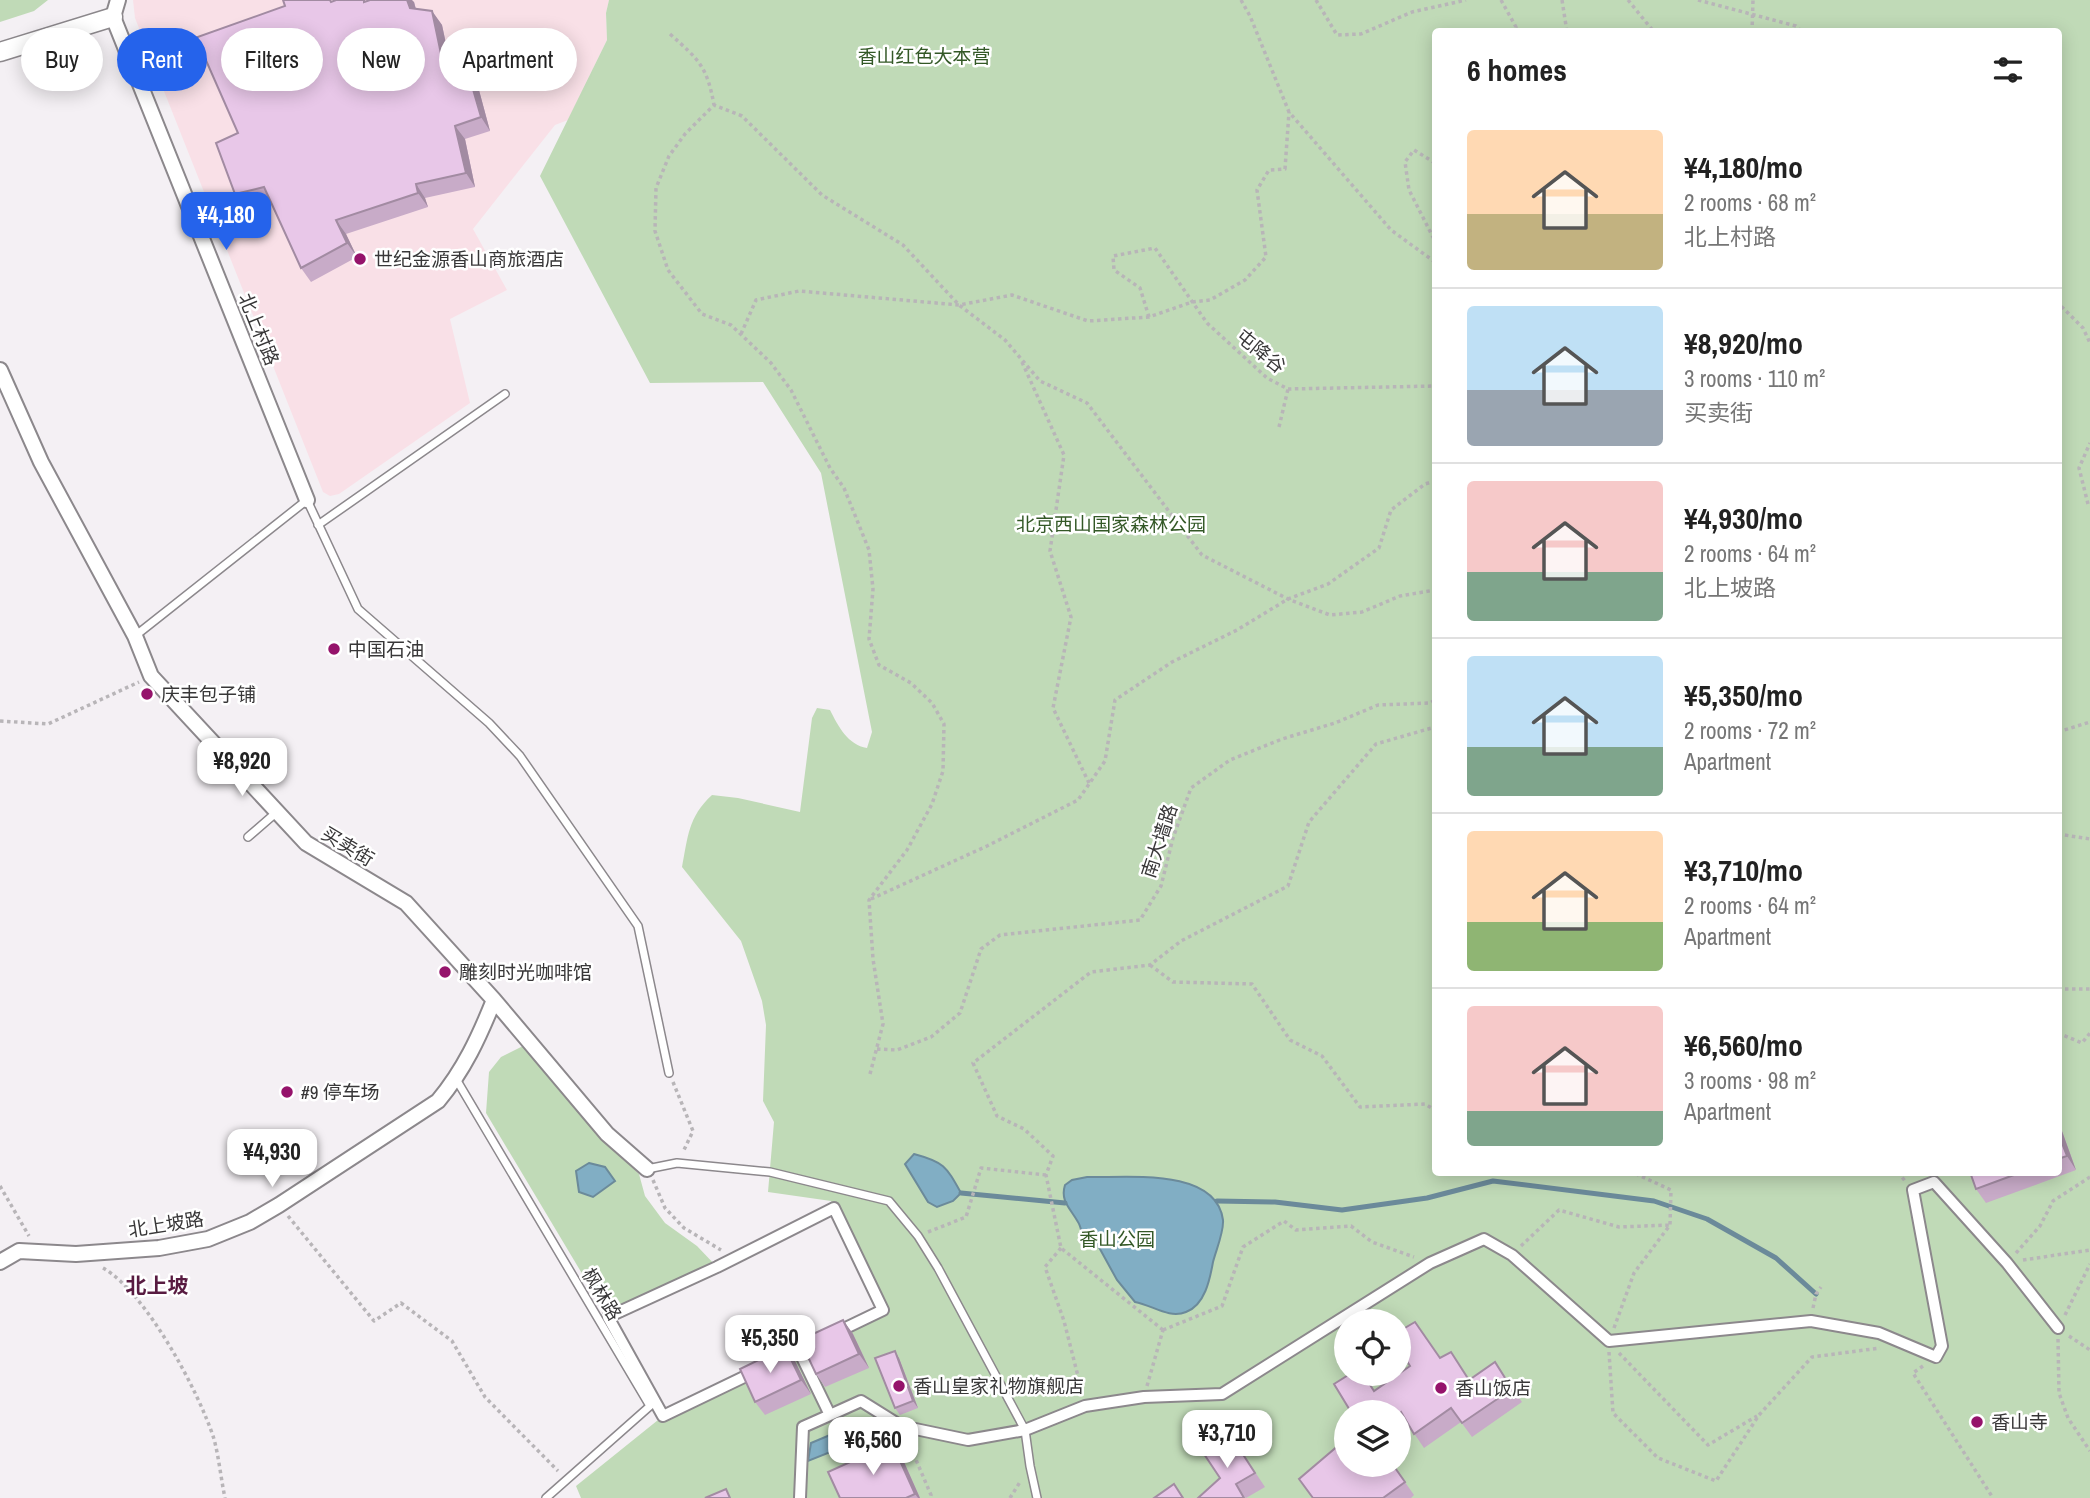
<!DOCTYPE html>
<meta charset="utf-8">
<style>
:root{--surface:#fff;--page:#f2f2f2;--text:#222;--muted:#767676;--line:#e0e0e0;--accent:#2563eb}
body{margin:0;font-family:"Archivo Narrow","Noto Sans SC",sans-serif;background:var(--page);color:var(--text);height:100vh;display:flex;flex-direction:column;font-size:26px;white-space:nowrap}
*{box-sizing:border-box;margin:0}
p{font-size:23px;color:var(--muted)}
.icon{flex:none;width:38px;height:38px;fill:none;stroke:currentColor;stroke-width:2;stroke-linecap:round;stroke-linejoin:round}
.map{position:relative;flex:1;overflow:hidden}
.details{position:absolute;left:1432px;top:28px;width:630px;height:1148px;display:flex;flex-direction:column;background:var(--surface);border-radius:7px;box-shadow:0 4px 18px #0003}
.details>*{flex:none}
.top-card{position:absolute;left:21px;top:28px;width:665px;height:63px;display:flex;gap:14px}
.buttons{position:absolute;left:1334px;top:1309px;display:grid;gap:14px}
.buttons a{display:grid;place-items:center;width:77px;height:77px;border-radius:50%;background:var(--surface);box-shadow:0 4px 18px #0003;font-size:35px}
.price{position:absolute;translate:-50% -60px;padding:0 16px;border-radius:14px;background:#fff;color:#222;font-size:23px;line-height:46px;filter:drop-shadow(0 2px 4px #0008)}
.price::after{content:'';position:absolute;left:50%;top:42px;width:21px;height:16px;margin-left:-10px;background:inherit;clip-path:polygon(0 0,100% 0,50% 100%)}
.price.active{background:var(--accent);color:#fff}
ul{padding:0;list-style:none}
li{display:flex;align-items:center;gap:21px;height:175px;padding:0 35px}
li+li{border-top:2px solid var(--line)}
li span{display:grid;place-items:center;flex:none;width:196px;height:140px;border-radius:7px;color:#555}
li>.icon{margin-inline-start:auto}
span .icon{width:84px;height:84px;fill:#fffc;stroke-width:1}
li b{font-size:30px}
h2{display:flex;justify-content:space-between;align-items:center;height:84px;padding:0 35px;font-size:30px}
.tag{padding:0 24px;border-radius:32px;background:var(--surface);box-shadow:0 4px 18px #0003;font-size:24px;line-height:63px}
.tag.active{background:var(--accent);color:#fff}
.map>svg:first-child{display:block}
.commercial{fill:#f9e0e7}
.green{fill:#c0dab7;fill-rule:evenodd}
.water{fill:#81aec4;stroke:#6b8a9a;stroke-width:2}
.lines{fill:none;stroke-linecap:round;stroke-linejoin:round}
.stream{stroke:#6b8a9a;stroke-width:5}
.service-casing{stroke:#8c888c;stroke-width:10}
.pedestrian-casing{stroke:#8c888c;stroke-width:14}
.minor-casing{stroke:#8c888c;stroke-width:18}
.tertiary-casing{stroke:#8c888c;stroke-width:21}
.path{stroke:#b8b5b8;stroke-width:3.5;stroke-dasharray:3.5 3.5;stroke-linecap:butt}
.service{stroke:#fff;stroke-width:7}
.pedestrian{stroke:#fff;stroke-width:10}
.minor{stroke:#fff;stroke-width:14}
.tertiary{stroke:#fff;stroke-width:18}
.wall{fill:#c8abc8}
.shaded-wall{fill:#a28ba2}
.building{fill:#e8c7e8;stroke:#a28ba2;stroke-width:2}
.poi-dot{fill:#95136b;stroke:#fff;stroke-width:2.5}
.labels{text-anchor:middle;stroke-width:5;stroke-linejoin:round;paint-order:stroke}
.park-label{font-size:19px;fill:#335826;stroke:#fff}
.poi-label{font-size:19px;fill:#383738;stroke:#fff;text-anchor:start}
.street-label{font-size:19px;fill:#383738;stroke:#fff}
.neighbourhood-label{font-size:21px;font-weight:bold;fill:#581b41;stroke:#fff}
</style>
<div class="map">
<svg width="2090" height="1498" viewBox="0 0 2090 1498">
<rect width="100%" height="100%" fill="#f4f0f4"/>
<path class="commercial" d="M133,0H609L606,13L607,40L568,120L555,125L473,229L507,290L450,319L470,403L339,494L330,496L323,492L135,18Z"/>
<path class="green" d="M0,0H48L34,11L0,22Z
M609,0H2090V1498H581L576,1486L663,1416L883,1310L831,1201L768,1192L774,1122L763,1101L766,1025L762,1001L741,941L682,867C688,837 688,817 712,795L738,798L800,812L812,718L817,708L830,710C838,726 848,745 867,748L872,732L821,473L763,382L650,383L540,176L607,40L606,13ZM1435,32H2058V1172H1435ZM1346,1321H1398V1374H1346ZM1346,1412H1398V1465H1346Z
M523,1046L600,1136L639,1174L645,1196L665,1223L697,1246L717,1267L608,1317L486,1113L489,1072L501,1057Z"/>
<path class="water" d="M914,1154C944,1162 946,1166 961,1193L953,1201L937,1207L928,1202L905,1164Z
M589,1163L605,1167L615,1181L593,1197L579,1192L576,1171Z
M1087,1177C1126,1178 1216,1167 1223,1220C1224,1232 1216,1250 1213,1262C1210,1279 1205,1305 1186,1312C1169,1319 1152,1305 1135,1302L1117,1280L1095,1240L1086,1243C1081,1236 1082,1228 1078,1222C1070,1208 1060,1201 1065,1185L1072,1180Z
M868,1419L883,1431L808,1461L811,1443Z"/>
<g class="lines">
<path class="stream" d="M961,1193L1065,1203
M1217,1201L1275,1202L1342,1210L1427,1198L1493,1181L1654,1201L1707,1219L1776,1258L1816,1294"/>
<g class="service-casing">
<path id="service" d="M318,525L505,394
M135,636L307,500L358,609L489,723L520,756L638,926L669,1073
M248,837L278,811
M456,1079L650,1406L546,1498
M647,1169L677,1163L770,1172L889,1201L918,1236L938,1268L1025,1430L1030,1466L1037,1498"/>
</g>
<g class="pedestrian-casing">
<path id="pedestrian" d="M834,1208L883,1310L663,1416L608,1317L717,1267Z
M799,1351L830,1415L803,1427L800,1498
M830,1415L861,1401L901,1426L968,1440L1025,1430L1085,1406L1144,1397L1222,1394L1430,1263L1484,1239L1512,1255L1609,1341L1811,1321L1879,1333L1936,1357L1942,1346L1913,1190L1934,1182L2007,1263L2058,1328"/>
</g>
<g class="minor-casing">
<path id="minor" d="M118,0L113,17L307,500
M0,370L41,462L135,636L151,676L306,843L406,903L494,1000L607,1134L647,1169
M0,1262L19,1251L76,1254L159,1248L208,1239L250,1222L279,1205L438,1101C464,1070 479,1037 494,1000"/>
</g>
<g class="tertiary-casing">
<path id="tertiary" d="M0,52L113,17"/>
</g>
<path class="path" d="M1241,0L1250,16L1289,112L1391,230L1435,262
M1316,0L1337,35L1361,34L1412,12L1466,0
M1501,0L1516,27L1515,32
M1562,0L1567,32
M1628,0L1654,32
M1698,0L1796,26L1802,32
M1752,32L1753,0
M670,34C699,60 707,66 714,105
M1435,163L1414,150L1405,162L1409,190L1435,241
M2058,266L2060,269L2059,304L2083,328L2090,343
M1149,317L1140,288L1114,270L1113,256L1155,248L1207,323L1267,378L1288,389L1435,386
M741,334L756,300L799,291L959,305L1012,295L1088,321L1149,317L1192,302L1210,300L1245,280L1266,257L1257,190L1269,170L1285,169L1289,112
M1022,362L1064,455L1050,551L1071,617L1053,708L1089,783
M1279,427L1288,389
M2088,504L2079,468L2090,443
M0,721L48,724L139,682
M2058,732L2090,722
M2058,834L2090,839
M871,899L987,846L1078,800L1105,761L1115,700L1172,662L1237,630L1288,599L1328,584L1379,548L1391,510L1425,484L1435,481
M1150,965L1173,982L1252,984L1290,1040L1322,1056L1360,1107L1425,1104L1435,1110
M2058,989H2090
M2058,1033L2082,1043L2090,1033
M877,1049L897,1050L931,1037L960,1013L981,949L1000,935L1140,920L1161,886L1173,838L1191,788L1230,760L1282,739L1335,723L1378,705L1430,703L1435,700
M870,1074L883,1024L873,959L869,900L907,850L932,804L943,771L944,724L932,703L911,683L879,665L869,639L873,589L869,550L844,488L830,468L791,390L771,363L731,325L702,314L668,270L655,231L656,188L669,156L685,134L714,105L742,116L822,195L903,245L959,305L1005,340L1040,381L1087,403L1202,555L1288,599L1330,615L1362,612L1400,596L1435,590
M673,1082L693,1131L683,1152
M1898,1172L1905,1181
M653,1180L665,1208L684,1228L721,1250
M0,1186L29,1236
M288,1216L374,1321L401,1303L452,1341L485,1397L558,1471
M928,1232L966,1217L981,1168L1046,1175
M1521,1246L1559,1210L1619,1227L1670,1225
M1061,1248L1045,1267L1064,1321L1082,1392
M2016,1253L2040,1226L2053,1201L2090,1177
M2023,1260L2090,1250
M103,1268C146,1292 199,1392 214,1439C219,1458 221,1479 225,1498
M1813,1308L1816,1294L1821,1287
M2065,1315L2090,1264
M1614,1328L1634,1273L1670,1225L1671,1190L1632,1172
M1163,1330L1061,1248L1046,1175L1053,1156L1024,1129L997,1116L973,1063L1091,972L1150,965L1181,941L1288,886L1309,822L1376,744L1435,727
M1163,1330L1222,1306L1243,1247L1284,1221L1296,1230L1351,1226L1372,1242L1414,1257
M2069,1336L2090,1350
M2058,1339L2059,1393L2068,1418L2090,1451
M1609,1352L1613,1413L1658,1458L1716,1481L1759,1415L1812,1357L1880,1348
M1619,1353L1708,1445L1757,1416
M1923,1366L1913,1373L1993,1498
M1147,1386L1163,1330
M908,1441L931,1495L930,1498
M1010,1498L1020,1482"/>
<use href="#service" class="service"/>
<use href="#pedestrian" class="pedestrian"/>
<use href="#minor" class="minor"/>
<use href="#tertiary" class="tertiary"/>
</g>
<path class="wall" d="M367,1L414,2L416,9L432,11L442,25L452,71L476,79L490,131L465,139L475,187L425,198L428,207L346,234L357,257L311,282L301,268L270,201L244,207L235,194L238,133L285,6Z
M2058,1120L2076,1170L1986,1203L1976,1189L1970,1172H2058Z
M843,1320L853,1334L869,1368L825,1387L816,1374Z
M899,1358L918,1408L900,1415L895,1408Z
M1440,1358L1470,1379L1495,1362L1522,1402L1472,1437L1461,1422L1424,1448L1409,1426L1398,1435V1412Z
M795,1361L811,1394L765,1415L755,1402Z
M1231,1436L1265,1487L1246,1498L1220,1478Z
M892,1443L900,1453L920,1498H840Z
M1393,1465L1414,1495L1411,1498H1313Z"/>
<path class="shaded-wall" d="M407,0H412L414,2L419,22L410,8Z
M432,11L442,25L455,87L445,73Z
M466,65L476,79L490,131L481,117Z
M455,126L465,139L475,187L466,173Z
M416,184L425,198L428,207L418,193Z
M336,220L346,234L357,257L347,243Z
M2058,1120L2076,1170L2067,1156L2058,1133Z
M843,1320L853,1334L869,1368L859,1354Z
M785,1347L795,1361L811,1394L801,1380Z
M895,1351L899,1358L918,1408L913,1401Z
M892,1443L900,1453L920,1498H918L915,1494Z"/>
<path class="building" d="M283,0H330L331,2L336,0H364V2L370,0H407L410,8L432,11L445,73L466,65L481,117L455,126L466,173L416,184L418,193L336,220L347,243L301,268L264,187L235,194L216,143L238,133L205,58L192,39L285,6Z
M2058,1133L2067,1156L2058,1159Z
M1970,1172H2022L1976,1189Z
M843,1320L859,1354L816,1374L800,1340Z
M1415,1322L1440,1358L1451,1352L1469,1380L1495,1362L1512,1389L1462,1423L1451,1408L1414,1434L1401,1412L1398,1414V1412H1351L1334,1384L1350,1374H1363L1374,1391L1410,1366L1398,1347V1332Z
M785,1347L801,1380L755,1402L740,1369Z
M895,1351L913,1401L895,1408L875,1358Z
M1231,1436L1255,1473L1236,1484L1244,1498H1198L1220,1478L1204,1454Z
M1346,1439V1465H1393L1405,1482L1383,1498H1313L1299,1479Z
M892,1443L915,1494L906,1498H840L828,1472Z
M1174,1484L1183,1498H1154Z
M726,1489L730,1498H705Z"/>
<g class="poi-dot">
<circle cx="360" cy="259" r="7"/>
<circle cx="334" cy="649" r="7"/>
<circle cx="147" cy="694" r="7"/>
<circle cx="445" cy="972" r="7"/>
<circle cx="287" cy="1092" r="7"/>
<circle cx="899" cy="1386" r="7"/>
<circle cx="1441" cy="1388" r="7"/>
<circle cx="1977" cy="1422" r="7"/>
</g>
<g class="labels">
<g class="park-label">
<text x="924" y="63">香山红色大本营</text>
<text x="1111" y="531">北京西山国家森林公园</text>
<text x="1117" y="1246">香山公园</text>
</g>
<g class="poi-label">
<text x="374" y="266">世纪金源香山商旅酒店</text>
<text x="348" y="656">中国石油</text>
<text x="161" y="701">庆丰包子铺</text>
<text x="459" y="979">雕刻时光咖啡馆</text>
<text x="301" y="1099">#9 停车场</text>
<text x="913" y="1393">香山皇家礼物旗舰店</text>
<text x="1455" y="1395">香山饭店</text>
<text x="1991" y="1429">香山寺</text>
</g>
<g class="street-label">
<text transform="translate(259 329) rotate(68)" y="7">北上村路</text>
<text transform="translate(1261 351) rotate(39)" y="7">屯降谷</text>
<text transform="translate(1159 841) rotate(-72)" y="7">南大墙路</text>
<text transform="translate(348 846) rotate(31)" y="7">买卖街</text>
<text transform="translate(166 1224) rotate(-9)" y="7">北上坡路</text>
<text transform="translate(602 1294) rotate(59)" y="7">枫林路</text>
</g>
<g class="neighbourhood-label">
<text x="157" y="1293">北上坡</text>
</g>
</g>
</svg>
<div class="buttons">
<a><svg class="icon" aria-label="locate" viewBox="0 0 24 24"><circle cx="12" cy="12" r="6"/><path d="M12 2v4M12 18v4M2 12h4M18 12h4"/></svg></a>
<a><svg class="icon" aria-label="layers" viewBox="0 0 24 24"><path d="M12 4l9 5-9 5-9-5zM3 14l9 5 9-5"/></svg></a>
</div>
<b class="price active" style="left:226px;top:252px">¥4,180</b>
<b class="price" style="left:242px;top:798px">¥8,920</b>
<b class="price" style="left:272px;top:1189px">¥4,930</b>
<b class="price" style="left:770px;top:1375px">¥5,350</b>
<b class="price" style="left:1227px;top:1470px">¥3,710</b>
<b class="price" style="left:873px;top:1477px">¥6,560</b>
<div class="top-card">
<a class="tag">Buy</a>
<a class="tag active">Rent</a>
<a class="tag">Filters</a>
<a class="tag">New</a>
<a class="tag">Apartment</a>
</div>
<section class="details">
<h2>6 homes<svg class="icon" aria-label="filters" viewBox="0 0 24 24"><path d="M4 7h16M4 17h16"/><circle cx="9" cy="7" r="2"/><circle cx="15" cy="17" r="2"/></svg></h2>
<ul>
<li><span style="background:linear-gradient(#ffd9b3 60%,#c2b280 0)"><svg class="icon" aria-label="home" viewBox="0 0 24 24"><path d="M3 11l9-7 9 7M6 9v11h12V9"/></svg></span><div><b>¥4,180/mo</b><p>2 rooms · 68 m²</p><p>北上村路</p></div></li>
<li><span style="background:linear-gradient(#bfe0f5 60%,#9aa5b1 0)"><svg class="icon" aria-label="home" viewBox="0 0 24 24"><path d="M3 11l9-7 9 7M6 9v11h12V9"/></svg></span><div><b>¥8,920/mo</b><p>3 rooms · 110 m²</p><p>买卖街</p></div></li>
<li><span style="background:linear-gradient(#f6c9c9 65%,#7fa58c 0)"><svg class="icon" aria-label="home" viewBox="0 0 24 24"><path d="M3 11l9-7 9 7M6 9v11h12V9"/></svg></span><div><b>¥4,930/mo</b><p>2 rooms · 64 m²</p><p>北上坡路</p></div></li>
<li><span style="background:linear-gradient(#bfe0f5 65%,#7fa58c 0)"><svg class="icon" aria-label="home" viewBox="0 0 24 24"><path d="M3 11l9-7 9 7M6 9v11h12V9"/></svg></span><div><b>¥5,350/mo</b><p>2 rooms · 72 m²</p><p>Apartment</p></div></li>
<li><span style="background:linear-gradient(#ffd9b3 65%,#8fb573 0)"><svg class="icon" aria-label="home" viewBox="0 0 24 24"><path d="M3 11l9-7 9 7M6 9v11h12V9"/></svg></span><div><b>¥3,710/mo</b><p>2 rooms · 64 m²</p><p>Apartment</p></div></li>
<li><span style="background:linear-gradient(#f6c9c9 75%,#7fa58c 0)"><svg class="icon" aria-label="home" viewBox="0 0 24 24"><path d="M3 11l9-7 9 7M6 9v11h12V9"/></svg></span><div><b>¥6,560/mo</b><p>3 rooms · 98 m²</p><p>Apartment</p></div></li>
</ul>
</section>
</div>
